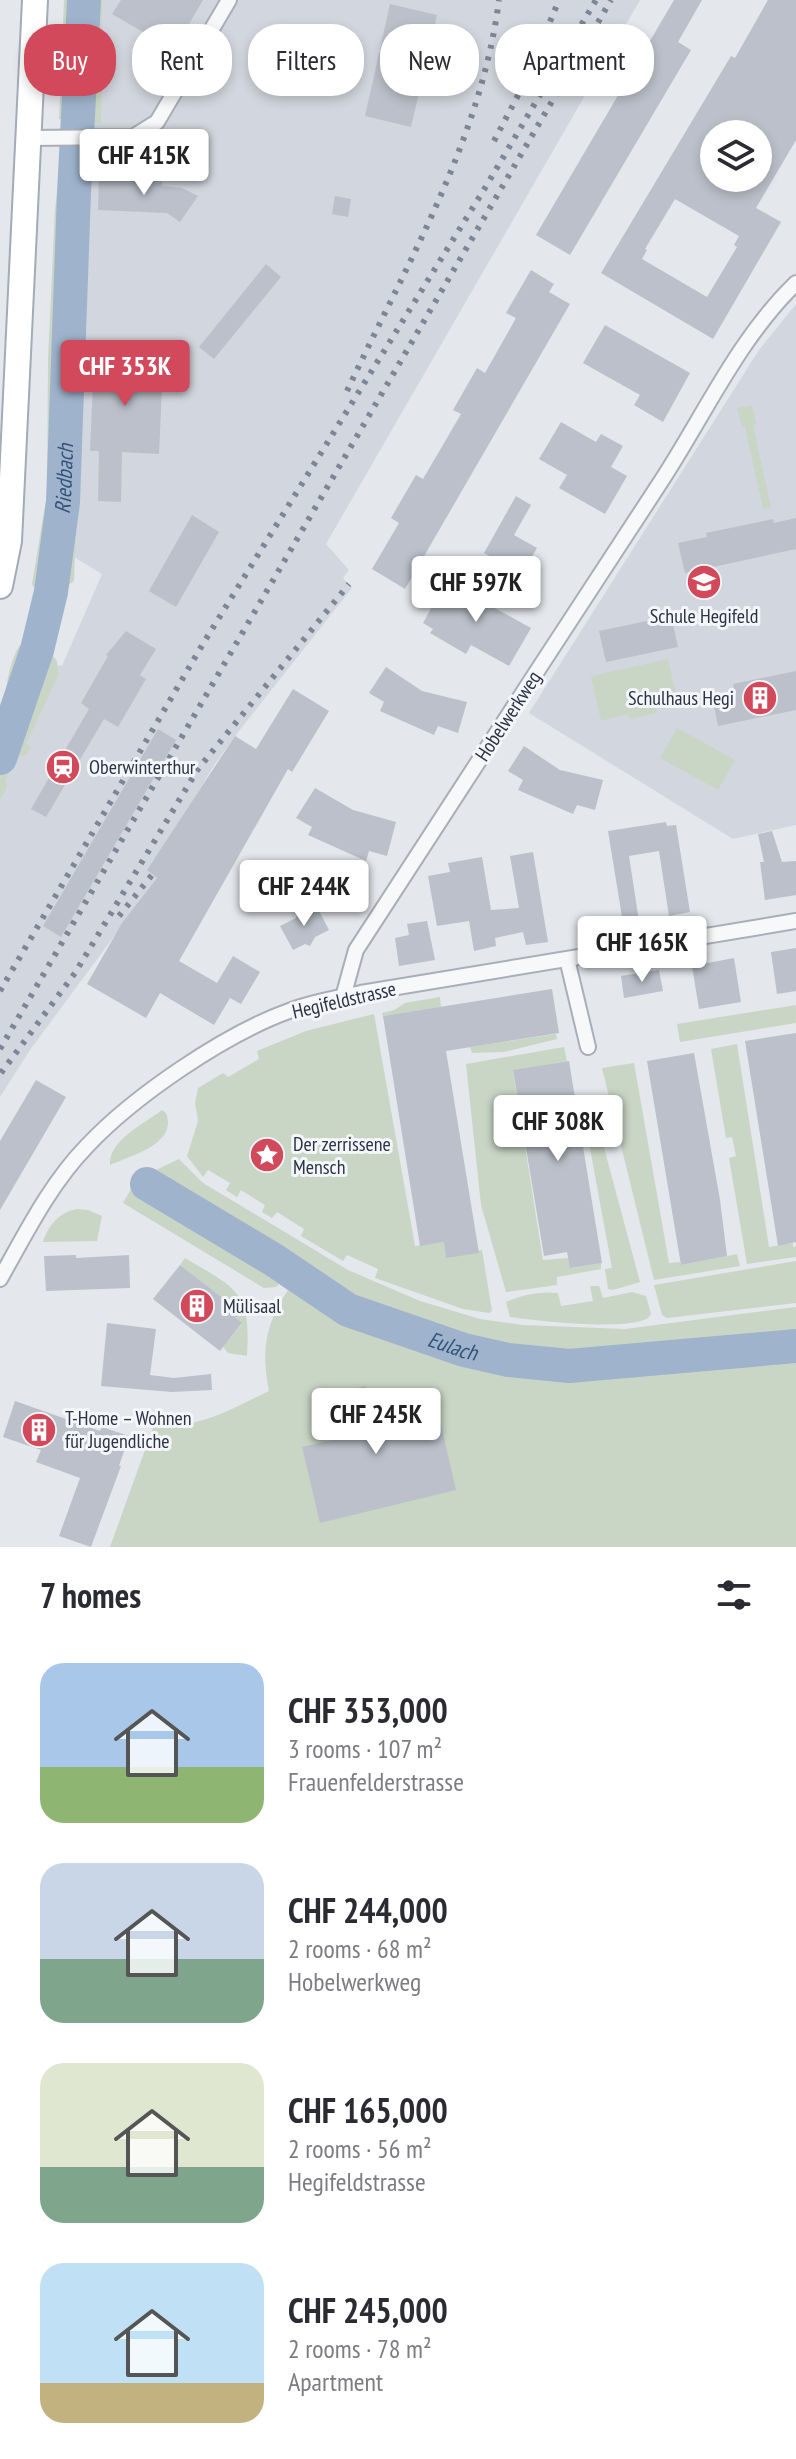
<!DOCTYPE html>
<meta charset="utf-8">
<style>
:root{--surface:#fff;--page:#f2f2f3;--text:#2b2b33;--muted:#7c7c81;--accent:#d1495b}
body{margin:0;font-family:"PT Sans Narrow",sans-serif;background:var(--page);color:var(--text);height:100vh;display:flex;flex-direction:column;font-size:30px;white-space:nowrap}
*{box-sizing:border-box;margin:0}
p{font-size:26px;color:var(--muted)}
.icon{flex:none;width:44px;height:44px;fill:none;stroke:currentColor;stroke-width:2;stroke-linecap:round;stroke-linejoin:round}
.map{position:relative;height:1547px;overflow:hidden}
.side{display:flex;flex-direction:column;background:var(--surface);flex:1}
.side>*{flex:none}
.guide{position:absolute;left:24px;top:24px;width:748px;height:72px;display:flex;gap:16px}
.fabs{position:absolute;left:700px;top:120px;display:grid;gap:16px}
.fabs a{display:grid;place-items:center;width:72px;height:72px;border-radius:50%;background:var(--surface);box-shadow:0 4px 12px #0003;font-size:40px}
.price{position:absolute;translate:-50% -68px;padding:0 18px;border-radius:8px;background:#fff;color:#222;font-size:26px;line-height:52px;filter:drop-shadow(0 2px 4px #0008)}
.price::after{content:'';position:absolute;left:50%;top:48px;width:24px;height:18px;margin-left:-12px;background:inherit;clip-path:polygon(0 0,100% 0,50% 100%)}
.price.current{background:var(--accent);color:#fff}
ul{padding:0;list-style:none}
li{display:flex;align-items:center;gap:24px;height:200px;padding:0 40px}
li span{display:grid;place-items:center;flex:none;width:224px;height:160px;border-radius:24px;color:#555}
li>.icon{margin-inline-start:auto}
span .icon{width:96px;height:96px;fill:#fffc;stroke-width:1}
li b{font-size:34px}
h2{display:flex;justify-content:space-between;align-items:center;height:96px;padding:0 40px;font-size:34px}
.pill{padding:0 28px;border-radius:32px;background:var(--surface);box-shadow:0 4px 12px #0003;font-size:28px;line-height:72px}
.pill.current{background:var(--accent);color:#fff}
.map>svg:first-child{display:block}
.built{fill:#d2d6de}
.green{fill:#c9d6c5}
.lines{fill:none;stroke-linecap:round;stroke-linejoin:round}
.river{stroke:#9fb4cc;stroke-width:34}
.building{fill:#bbc0ca;fill-rule:evenodd}
.minor-casing{stroke:#a9aeb7;stroke-width:18}
.primary-casing{stroke:#a3abb8;stroke-width:28}
.minor{stroke:#f7f8fa;stroke-width:14}
.primary{stroke:#fff;stroke-width:24}
.rail{stroke:#7d8696;stroke-width:6;stroke-dasharray:4 8;stroke-linecap:butt}
.labels{text-anchor:middle;stroke-width:6;stroke-linejoin:round;paint-order:stroke}
.poi-label{font-size:20px;fill:#2b3445;stroke:#f4f6f9;text-anchor:start}
.street-label{font-size:20px;fill:#2b3445;stroke:#f4f6f9}
.water-label{font-size:22px;font-style:italic;fill:#34527a;stroke:#f4f6f9}
</style>
<div class="map">
<svg width="796" height="1547" viewBox="0 0 796 1547">
<rect width="100%" height="100%" fill="#e4e7ec"/>
<path class="built" d="M84,0H640L326,544L349,570L343,578L352,588L235,736L214,765L188,810L147,870L157,878L30,1050L0,1097V787L47,662L62,666L102,574L74,557V193Z
M796,304V825L733,839L529,713L759,350Z"/>
<path class="green" d="M64,0H102L101,123L59,119Z
M61,159H84L89,165L74,581L57,593L34,588L32,584L47,494L48,359L55,209Z
M752,405L756,424L753,425L771,508L763,509L745,427H742L737,408Z
M20,645L43,650L54,657L57,661L58,676L26,744L31,747L26,755L18,757L5,780L7,787L0,800C0,761 0,673 20,645Z
M668,659L677,698L655,703L657,713L630,719L628,714L601,721L591,676Z
M677,728L735,760L718,790L660,758Z
M440,997L441,1007L383,1016L382,1013L394,1010L405,1003Z
M796,1005V1023L680,1042L677,1024Z
M374,1014L415,1246L444,1242L446,1256L482,1250L492,1311L489,1313L463,1309L375,1278L378,1269L347,1255L343,1261L301,1236L304,1229L277,1212L272,1218L262,1212L265,1205L241,1190L237,1197L226,1190L230,1183L208,1170L203,1177L187,1156L198,1121L195,1103L198,1088L223,1073L228,1077L259,1059L257,1051L306,1031Z
M556,1034L557,1039L504,1052L472,1053L470,1047Z
M737,1044L769,1247L793,1243V1247L796,1246V1257L747,1264L729,1158L736,1156L732,1137L726,1138L711,1049Z
M564,1047L567,1061L513,1071L543,1260L568,1258L571,1268L601,1263V1269L557,1277V1285L506,1292L481,1205L466,1064Z
M634,1063L669,1263L680,1262L681,1265L737,1254L740,1266L654,1280L602,1068Z
M591,1099L640,1282L613,1290L608,1289L605,1269L612,1268L589,1143L588,1100Z
M162,1110L166,1113C178,1144 132,1155 110,1165C108,1140 146,1123 162,1110Z
M179,1159L203,1183L348,1270L420,1301L480,1319L523,1325L625,1329L796,1307V1547H110L154,1425C200,1429 229,1410 269,1391C261,1349 265,1326 288,1290L279,1284L276,1287L264,1288L123,1203L131,1189L141,1195L156,1170Z
M77,1209L88,1210L102,1216L97,1241L43,1242C48,1226 59,1212 77,1209Z
M185,1258C237,1289 251,1291 247,1356L228,1353L223,1347L242,1324L236,1318L241,1312L180,1265Z
M796,1261V1303L667,1318L662,1315L654,1285Z
M590,1286H599L603,1298L632,1292L646,1296L651,1314L648,1318C626,1331 539,1321 510,1317L506,1302C522,1295 541,1291 558,1293L561,1306L593,1301Z"/>
<g class="lines">
<g class="river">
<path id="s1" d="M0,758L37,650L51,592L63,502L74,193L84,0"/>
<path id="s2" d="M147,1184L274,1260L348,1310L464,1350L508,1360L569,1366L796,1346"/>
</g>
</g>
<path class="building" d="M121,0H203L174,50L112,14Z
M674,0H702L678,42L691,50L570,255L536,235Z
M768,0H796V140L756,208L781,222L713,339L601,273L731,56L735,58ZM714,134H758V178H714ZM675,199L739,236L734,245L737,247L707,297L642,259L647,250L645,249Z
M390,4L437,15L411,127L365,116Z
M99,177L162,180V186L182,188L198,196L180,222L167,213L98,210Z
M335,196L351,199L348,217L332,214Z
M266,264L281,277L214,359L199,347Z
M531,270L554,284L549,292L570,304L405,589L372,569L399,523L391,518L416,475L423,479L461,414L453,410L477,368L485,373L516,318L506,313Z
M605,325L690,373L663,422L634,405L640,395L583,363Z
M95,341L164,344L159,454L122,452L121,502L98,501L99,451H90Z
M561,422L596,442L601,434L623,446L611,467L627,476L605,514L559,488L567,475L539,459Z
M516,496L531,505L514,535L537,548L522,574L484,553Z
M192,515L219,532L176,607L149,591Z
M796,518V549L685,573L678,543L707,537L706,533L773,519L774,523Z
M472,579L491,590L484,602L531,628L509,666L471,645L466,654L430,633L433,629L423,623L441,590L460,600Z
M671,616L678,647L606,662L599,631Z
M126,631L156,649L140,675L146,679L118,727L104,719L46,817L31,809L89,709L81,703L108,656L106,655Z
M386,667L422,691L467,702L458,733L438,726L434,735L380,711L384,702L369,693Z
M796,671V710L718,726L713,701L736,696L733,684Z
M293,689L329,711L292,772L288,769L179,961L217,983L233,956L260,972L241,1004L230,998L214,1025L160,993L146,1018L87,984L122,923L157,878L147,870L235,736L256,749Z
M158,729L176,740L61,937L43,926Z
M524,746L560,770L603,780L595,810L577,805L573,814L518,790L523,780L508,771Z
M315,788L353,810L396,822L387,856L369,851L366,861L308,835L312,827L296,818Z
M666,822L667,826L676,825L690,912L669,916L659,851L629,856L639,921L623,923L608,831Z
M772,831L782,862L796,861V895L765,900L760,862H764L758,834Z
M533,852L548,942L526,945L523,932L495,938L496,946L474,951L469,921L437,926L428,876L450,872L448,863L482,857L491,910L519,908L510,856Z
M317,907L329,930L315,937L310,946L305,944L293,950L280,926L296,918L299,909L308,912Z
M427,921L435,960L399,966L395,938L409,935L407,924Z
M796,948V991L777,994L771,952Z
M734,958L741,1002L699,1009L692,966Z
M659,970L663,991L624,998L621,976Z
M552,989L559,1033L446,1051L479,1253L446,1258L444,1242L420,1246L383,1016Z
M796,1033V1242L778,1246L745,1041Z
M694,1053L720,1200L727,1256L681,1265L647,1061Z
M569,1061L602,1263L570,1268L567,1252L544,1256L513,1070Z
M36,1080L66,1097L0,1210V1141Z
M76,1255V1258L129,1255L130,1288L46,1291L44,1256Z
M180,1265L241,1312L236,1318L242,1323L220,1351L153,1299Z
M107,1323L156,1329L150,1375L174,1378L211,1374L212,1390L172,1392L101,1386Z
M365,1386L366,1391L376,1388L378,1397L389,1395L390,1398L401,1396L407,1419L438,1412L456,1490L320,1523L302,1447L332,1440L322,1397Z
M15,1401L100,1431L102,1427L129,1436L119,1466H121L91,1547L59,1536L80,1478L36,1462L41,1450L3,1437Z"/>
<g class="lines">
<g class="minor-casing">
<path id="minor" d="M29,138L133,137L157,122L229,0
M567,959L588,1047
M343,997L356,950C457,795 558,638 660,483C704,416 738,339 796,283
M0,1279C26,1233 50,1184 87,1146C134,1096 225,1034 289,1011C313,1002 337,998 361,993L796,921"/>
</g>
<g class="primary-casing">
<path id="primary" d="M0,586L9,541L35,0"/>
</g>
<use href="#minor" class="minor"/>
<use href="#primary" class="primary"/>
<path class="rail" d="M494,141L525,82L559,0
M347,391C406,265 481,140 499,0
M119,916L152,875
M0,991L204,642L485,188L596,0
M0,1049L611,0
M1,1073L75,973L198,769L349,584"/>
</g>
<defs>
<g id="school-disc" transform="scale(1.8)"><circle r="9.5" fill="#d1495b" stroke="#f4f6f9"/><path d="M0-5L7-2L0 1L-7-2ZM-4 1L0 2.5L4 1V4Q0 6-4 4Z" fill="#fff"/></g>
<g id="building-disc" transform="scale(1.8)"><circle r="9.5" fill="#d1495b" stroke="#f4f6f9"/><path d="M-4-6H4V6H1V3H-1V6H-4ZM-2.5-4.3h1.7v1.8h-1.7ZM.8-4.3h1.7v1.8H.8ZM-2.5-1h1.7V.8h-1.7ZM.8-1h1.7V.8H.8Z" fill="#fff"/></g>
<g id="station-disc" transform="scale(1.8)"><circle r="9.5" fill="#d1495b" stroke="#f4f6f9"/><path d="M-3-6H3Q5-6 5-4V2Q5 4 3 4L4.5 6H3L1.5 4h-3L-3 6H-4.5L-3 4Q-5 4-5 2V-4Q-5-6-3-6ZM-3.5-4v3h7v-3ZM-3.5 1v1.5H-2V1ZM2 1v1.5H3.5V1Z" fill="#fff"/></g>
<g id="sight-disc" transform="scale(1.8)"><circle r="9.5" fill="#d1495b" stroke="#f4f6f9"/><path d="M0-6L1.8-2.2L6-1.7L2.9 1.2L3.7 5.4L0 3.3L-3.7 5.4L-2.9 1.2L-6-1.7L-1.8-2.2Z" fill="#fff"/></g>
</defs>
<g fill-rule="evenodd">
<use href="#school-disc" x="704" y="582"/>
<use href="#building-disc" x="760" y="698"/>
<use href="#station-disc" x="63" y="767"/>
<use href="#sight-disc" x="267" y="1155"/>
<use href="#building-disc" x="197" y="1306"/>
<use href="#building-disc" x="39" y="1430"/>
</g>
<g class="labels">
<g class="poi-label">
<text x="704" y="623" text-anchor="middle">Schule Hegifeld</text>
<text x="734" y="705" text-anchor="end">Schulhaus Hegi</text>
<text x="89" y="774">Oberwinterthur</text>
<text x="293" y="1151">Der zerrissene<tspan x="293" dy="23">Mensch</tspan></text>
<text x="223" y="1313">Mülisaal</text>
<text x="65" y="1425">T-Home – Wohnen<tspan x="65" dy="23">für Jugendliche</tspan></text>
</g>
<g class="street-label">
<text transform="translate(508 716) rotate(-57)" y="7">Hobelwerkweg</text>
<text transform="translate(344 1000) rotate(-13)" y="7">Hegifeldstrasse</text>
</g>
<g class="water-label">
<text dy="8" stroke="none"><textPath href="#s1" startOffset="288">Riedbach</textPath></text>
<text dy="8" stroke="none"><textPath href="#s2" startOffset="348">Eulach</textPath></text>
</g>
</g>
</svg>
<div class="fabs">
<a><svg class="icon" aria-label="layers" viewBox="0 0 24 24"><path d="M12 4l9 5-9 5-9-5zM3 14l9 5 9-5"/></svg></a>
</div>
<b class="price" style="left:144px;top:197px">CHF 415K</b>
<b class="price current" style="left:125px;top:408px">CHF 353K</b>
<b class="price" style="left:476px;top:624px">CHF 597K</b>
<b class="price" style="left:304px;top:928px">CHF 244K</b>
<b class="price" style="left:642px;top:984px">CHF 165K</b>
<b class="price" style="left:558px;top:1163px">CHF 308K</b>
<b class="price" style="left:376px;top:1456px">CHF 245K</b>
<div class="guide">
<a class="pill current">Buy</a>
<a class="pill">Rent</a>
<a class="pill">Filters</a>
<a class="pill">New</a>
<a class="pill">Apartment</a>
</div>
</div>
<section class="side">
<h2>7 homes<svg class="icon" aria-label="filters" viewBox="0 0 24 24"><path d="M4 7h16M4 17h16"/><circle cx="9" cy="7" r="2"/><circle cx="15" cy="17" r="2"/></svg></h2>
<ul>
<li><span style="background:linear-gradient(#a9c7e8 65%,#8fb573 0)"><svg class="icon" aria-label="home" viewBox="0 0 24 24"><path d="M3 11l9-7 9 7M6 9v11h12V9"/></svg></span><div><b>CHF 353,000</b><p>3 rooms · 107 m²</p><p>Frauenfelderstrasse</p></div></li>
<li><span style="background:linear-gradient(#c9d6e8 60%,#7fa58c 0)"><svg class="icon" aria-label="home" viewBox="0 0 24 24"><path d="M3 11l9-7 9 7M6 9v11h12V9"/></svg></span><div><b>CHF 244,000</b><p>2 rooms · 68 m²</p><p>Hobelwerkweg</p></div></li>
<li><span style="background:linear-gradient(#dfe7d0 65%,#7fa58c 0)"><svg class="icon" aria-label="home" viewBox="0 0 24 24"><path d="M3 11l9-7 9 7M6 9v11h12V9"/></svg></span><div><b>CHF 165,000</b><p>2 rooms · 56 m²</p><p>Hegifeldstrasse</p></div></li>
<li><span style="background:linear-gradient(#bfe0f5 75%,#c2b280 0)"><svg class="icon" aria-label="home" viewBox="0 0 24 24"><path d="M3 11l9-7 9 7M6 9v11h12V9"/></svg></span><div><b>CHF 245,000</b><p>2 rooms · 78 m²</p><p>Apartment</p></div></li>
</ul>
</section>
